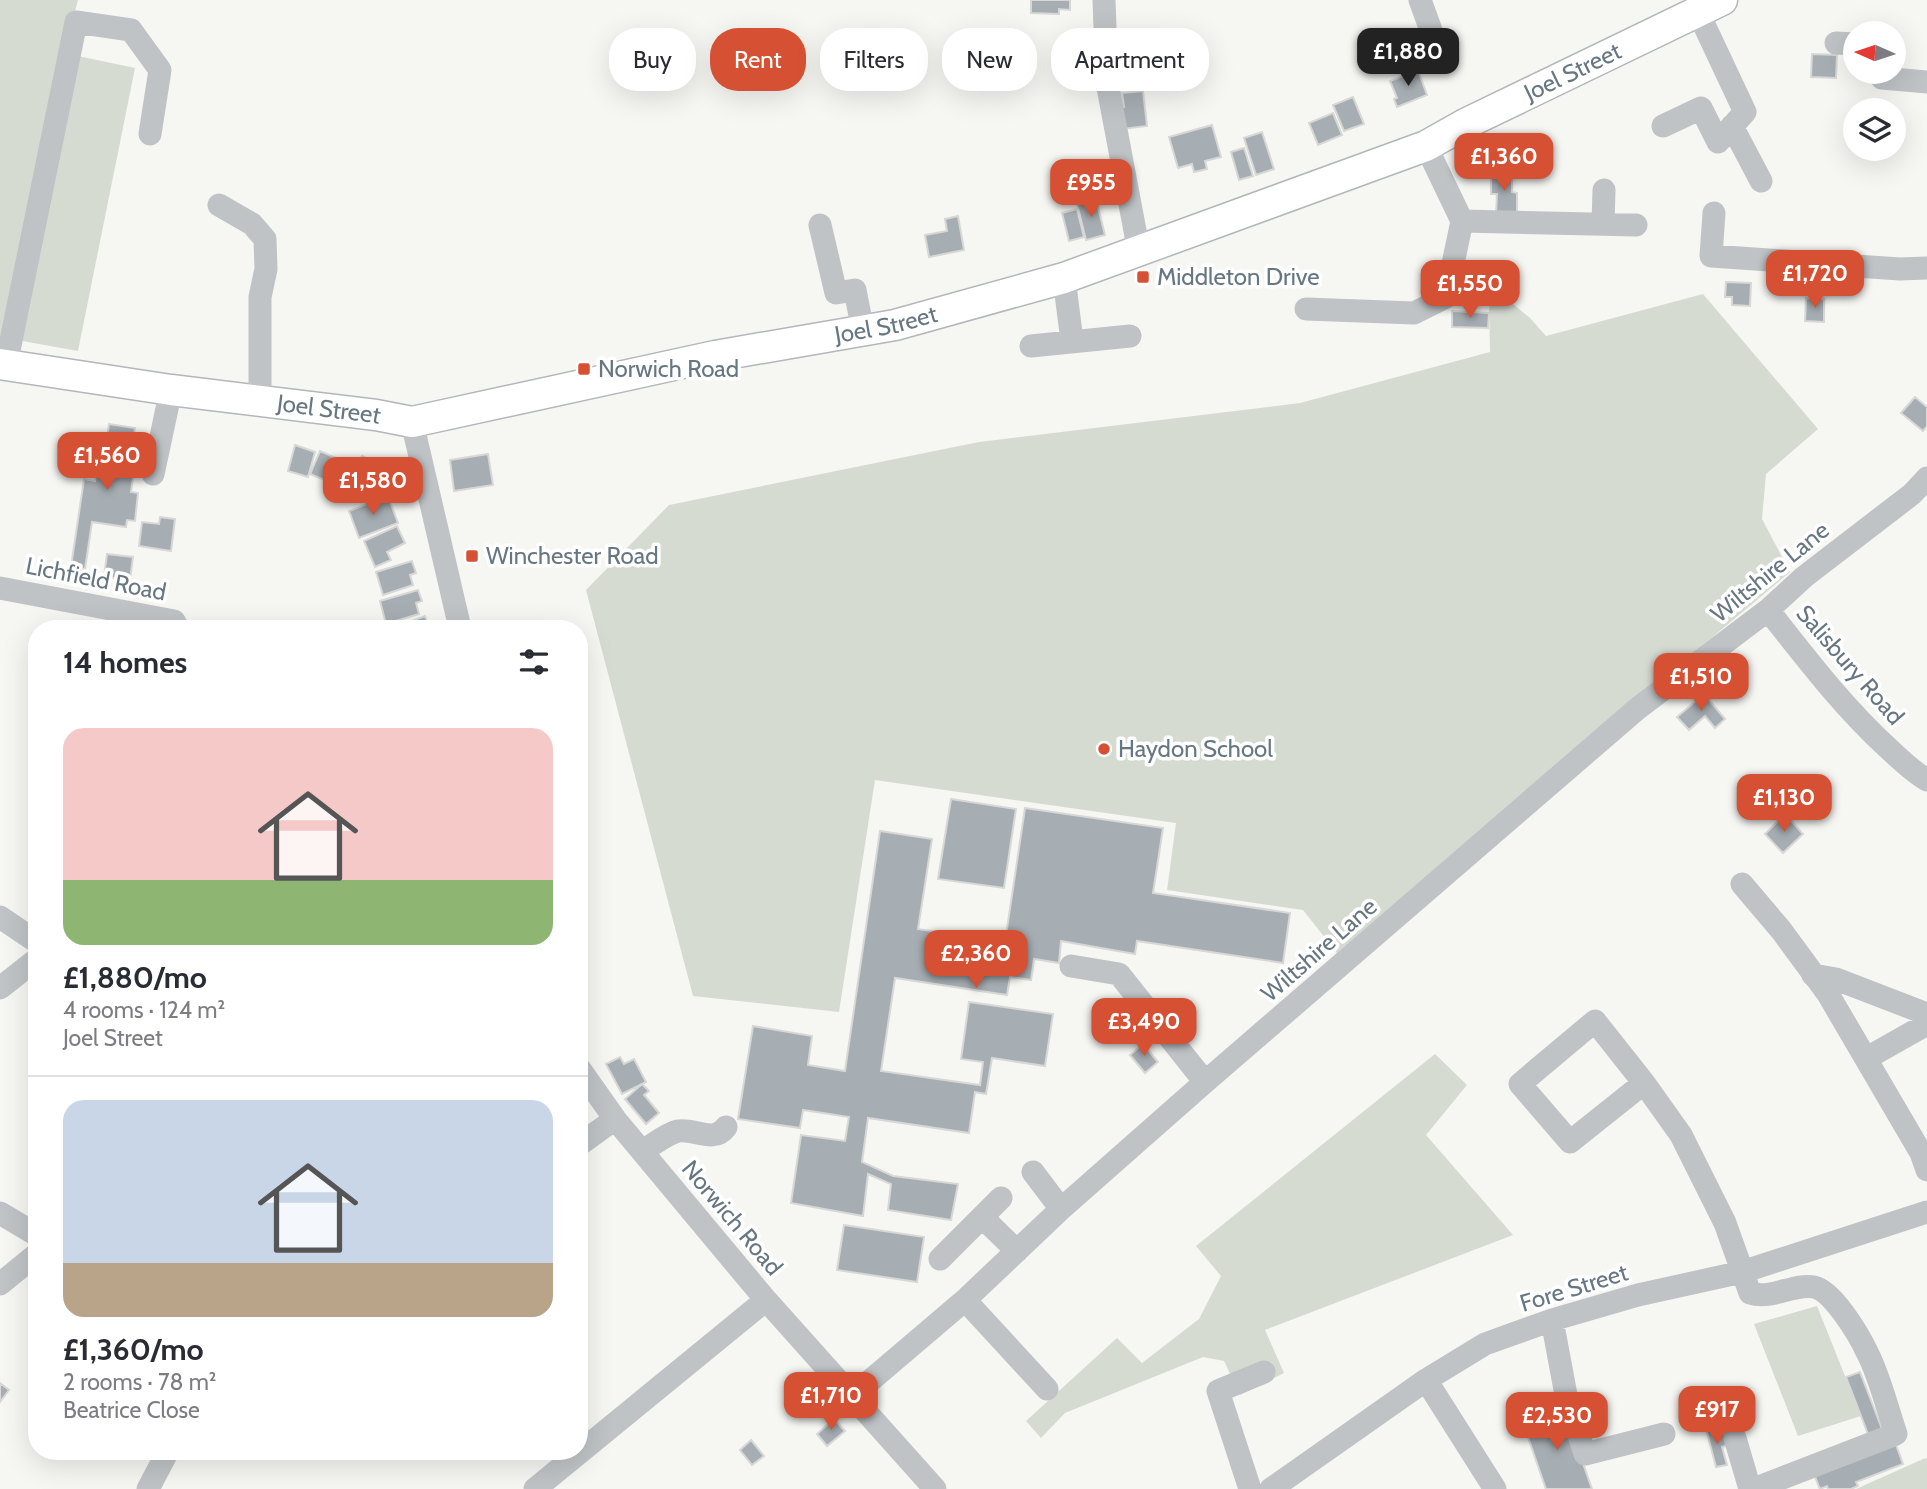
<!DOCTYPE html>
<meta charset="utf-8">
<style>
:root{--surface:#fff;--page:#f2f2f3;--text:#2b2b33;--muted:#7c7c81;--line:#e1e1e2;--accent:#d65133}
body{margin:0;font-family:Cabin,sans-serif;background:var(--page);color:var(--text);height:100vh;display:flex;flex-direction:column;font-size:26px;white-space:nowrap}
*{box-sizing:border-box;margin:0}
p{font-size:23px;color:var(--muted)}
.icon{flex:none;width:38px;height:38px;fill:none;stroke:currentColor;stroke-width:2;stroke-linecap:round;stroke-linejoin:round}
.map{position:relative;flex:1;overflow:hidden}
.panel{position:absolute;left:28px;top:620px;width:560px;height:840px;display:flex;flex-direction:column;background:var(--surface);border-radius:28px;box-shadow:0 7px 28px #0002}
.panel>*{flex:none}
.hud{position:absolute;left:609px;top:28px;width:665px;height:63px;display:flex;gap:14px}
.needle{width:46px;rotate:273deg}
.fabs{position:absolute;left:1843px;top:21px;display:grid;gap:14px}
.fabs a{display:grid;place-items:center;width:63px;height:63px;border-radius:50%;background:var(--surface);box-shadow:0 7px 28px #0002;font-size:35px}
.price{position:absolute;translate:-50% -60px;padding:0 16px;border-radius:14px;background:var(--accent);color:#fff;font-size:23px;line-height:46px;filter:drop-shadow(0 2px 4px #0008)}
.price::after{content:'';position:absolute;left:50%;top:42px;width:21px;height:16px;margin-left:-10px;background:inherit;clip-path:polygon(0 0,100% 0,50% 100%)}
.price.active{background:#222;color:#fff}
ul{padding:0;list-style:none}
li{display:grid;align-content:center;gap:14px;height:371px;padding:0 35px}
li+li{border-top:2px solid var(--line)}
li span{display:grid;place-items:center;height:217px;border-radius:21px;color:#555}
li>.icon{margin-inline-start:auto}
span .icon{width:126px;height:126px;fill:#fffc;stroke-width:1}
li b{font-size:30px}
h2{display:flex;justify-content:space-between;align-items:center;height:84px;padding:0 35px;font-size:30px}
.pill{padding:0 24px;border-radius:28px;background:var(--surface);box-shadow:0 7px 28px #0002;font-size:24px;line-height:63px}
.pill.active{background:var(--accent);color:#fff}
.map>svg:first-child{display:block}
.green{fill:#d6dbd2}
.building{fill:#a7aeb3;stroke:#d7d7d6;stroke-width:2}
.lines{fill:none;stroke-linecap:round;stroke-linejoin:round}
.major-casing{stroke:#b3b7ba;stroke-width:33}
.minor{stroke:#bfc3c6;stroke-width:23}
.major{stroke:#fff;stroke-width:30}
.poi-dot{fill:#d65133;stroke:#fff;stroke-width:2.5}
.labels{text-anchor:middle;stroke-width:7;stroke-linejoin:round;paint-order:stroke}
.street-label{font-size:24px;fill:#677782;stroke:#fff}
.poi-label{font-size:24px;fill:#677782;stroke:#fff;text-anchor:start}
</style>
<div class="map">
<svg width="1927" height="1489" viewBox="0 0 1927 1489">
<rect width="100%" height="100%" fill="#f6f6f3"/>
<path class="green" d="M0,0H78L64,53L135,68L78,351L0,337Z
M1497,291L1530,318L1546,336L1703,294L1818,429L1766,474L1762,519L1790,572L1337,953L1303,910L1167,890L1176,823L875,780L839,1012L693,996L586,590L669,505L979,442L1300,403L1490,352L1489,300Z
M1435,1054L1467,1085L1426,1135L1513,1235L1265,1330L1284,1373L1240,1395L1224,1361L1203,1357L1065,1413L1041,1438L1026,1421L1117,1338L1142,1363L1199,1319L1221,1276L1196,1246Z
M1817,1306L1861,1416L1798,1436L1754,1324Z
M1927,1458V1489H1856L1923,1459Z"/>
<path class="building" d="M1031,0H1070V10L1059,9V14L1031,13Z
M1812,54L1837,55L1836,78L1811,77Z
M1141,68L1143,88L1117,90L1116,70Z
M1418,70L1427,95L1397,107L1394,99L1397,98L1390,81Z
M1143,91L1147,126L1123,129L1120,108L1124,107L1122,93Z
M1353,97L1364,124L1344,131L1333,105Z
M1333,113L1342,135L1318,145L1309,123Z
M1212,125L1221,157L1205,161L1207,169L1194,172L1192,164L1178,168L1169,137Z
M1262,132L1274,169L1256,175L1244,138Z
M1244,148L1253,176L1239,180L1231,152Z
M1491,173H1512V192L1517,193V214H1496L1497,194H1491Z
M1096,199L1105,235L1086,240L1077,204Z
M1077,209L1084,237L1069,241L1062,213Z
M958,216L964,250L929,257L925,235L947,231L945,219Z
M1726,282L1751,283L1750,306L1732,305V297H1725Z
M1806,298L1824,299V322L1805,321Z
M1452,311L1489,313L1488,328L1452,327Z
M1915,397L1927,407V426L1923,431L1901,413Z
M109,424L135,428L129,470L134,471L131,492L138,493L135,521L127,520L126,527L92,522L85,569L71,567L84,479L95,481L97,465L103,466Z
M295,445L315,452L308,477L288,471Z
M320,451L336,458L327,481L310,474Z
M488,454L493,485L454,491L450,460Z
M362,456L384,467L371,492L340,477L350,458L359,462Z
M388,496L398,523L359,538L349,511Z
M160,517L175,519L171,551L139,546L142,522L159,524Z
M397,526L405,543L387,552L391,560L375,567L364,541Z
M107,554L133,557L130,580L104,577Z
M412,561L416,573L410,575L413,585L383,595L376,572Z
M418,590L422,601L416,603L419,614L386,624L380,601Z
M425,616L429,628H402L401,625Z
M1704,694L1725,719L1715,728L1705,716L1689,730L1677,717Z
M951,799L1016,809L1004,888L938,879Z
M1025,808L1163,828L1153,893L1290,913L1283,963L1137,941L1135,954L1061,941L1059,963L1034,959L1031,980L1010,977L1007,995L895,978L881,1071L980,1085L983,1062L961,1059L969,1002L1053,1014L1045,1066L992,1058L986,1094L975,1092L969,1133L868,1118L862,1162L893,1176L958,1184L951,1220L888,1210L891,1184L868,1174L863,1216L791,1203L801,1135L845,1141L849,1117L803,1110L800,1128L738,1119L753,1026L812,1036L808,1065L845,1071L880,831L932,839L918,929L1005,942Z
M1785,814L1803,834L1783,853L1765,834Z
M1143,1044L1158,1062L1145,1073L1130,1055Z
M620,1057L624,1064L634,1059L646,1082L622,1094L606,1064Z
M642,1084L649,1091L644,1095L659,1113L646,1124L625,1099Z
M844,1225L924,1237L917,1282L837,1270Z
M1860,1372L1882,1429L1868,1434L1846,1377Z
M0,1383L9,1390L0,1402Z
M1564,1409L1592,1489H1546L1523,1423Z
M834,1419L845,1431L827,1446L817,1434Z
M1716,1426L1719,1435L1725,1434L1728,1445L1722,1447L1727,1465L1716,1467L1706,1429Z
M751,1440L764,1456L752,1465L740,1450Z
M1895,1442L1903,1464L1856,1482L1858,1486L1851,1489H1828L1827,1486L1820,1489L1814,1474Z"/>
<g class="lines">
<g class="major-casing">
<g id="major">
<path id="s1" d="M0,364L171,390L376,415L412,422L715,356L895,325L1064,278L1426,146L1465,124L1722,0"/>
</g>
</g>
<path class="minor" d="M1104,0L1107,82L1139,252
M1420,0L1432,33
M1836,43L1855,44
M1879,72L1882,78L1927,82
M1663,126L1701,108L1718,142L1745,112L1698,12
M1732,126L1761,181
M219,205L252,224L265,239L266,269L260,297V401
M1714,213L1711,256L1900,269L1927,268
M1462,221L1636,225
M1603,224L1604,190
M820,225L836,293L855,290L863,331
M1064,278L1072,341
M1306,309L1414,313L1446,297L1462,221L1426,146
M1031,346L1130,336
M6,365L76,22L131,30L160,70L150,134
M412,422L460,628
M153,474L171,390
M0,588L174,621L178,628
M1768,610C1806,658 1843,707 1889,749C1901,760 1913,772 1927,780
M1742,884L1781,930L1828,994L1921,1153L1927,1170
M0,917L37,942
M1071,966L1119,974L1205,1082
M1813,975L1836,979L1927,1014
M0,988L37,959
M1867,1058L1927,1024
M579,1068L615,1119L766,1300L935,1489
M1644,1083L1570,1142L1520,1084L1595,1021L1644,1083L1681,1135L1725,1223L1750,1293C1772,1300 1794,1283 1814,1287C1833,1291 1859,1335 1867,1352C1880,1377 1887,1408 1896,1434L1754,1489
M579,1145L615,1119
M642,1151C653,1145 666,1134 678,1131C694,1128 714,1144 726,1127
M1033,1172L1061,1209
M0,1213L37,1235
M982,1217L1017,1251
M940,1259L1001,1198
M0,1284L37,1254
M965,1300L1047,1389
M1552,1320L1566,1395L1585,1454L1664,1434
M1426,1380L1495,1489
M851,1397L965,1300L1061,1209L1205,1082L1637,709L1768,610L1804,577L1912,494L1927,478
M1735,1438L1750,1489
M148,1489L168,1451
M535,1489L766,1300
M1250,1489L1218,1391L1264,1372
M1271,1489L1426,1380L1485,1344L1552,1320L1638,1295L1742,1272L1927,1212"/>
<use href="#major" class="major"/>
</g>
<g class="poi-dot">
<rect x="1136" y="270" width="14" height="14" rx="3.5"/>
<rect x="577" y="362" width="14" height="14" rx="3.5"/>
<rect x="465" y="549" width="14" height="14" rx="3.5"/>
<circle cx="1104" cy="749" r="7"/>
</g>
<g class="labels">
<g class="street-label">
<text dy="8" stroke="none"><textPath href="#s1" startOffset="1634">Joel Street</textPath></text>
<text dy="8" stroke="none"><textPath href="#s1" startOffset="900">Joel Street</textPath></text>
<text dy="8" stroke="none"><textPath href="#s1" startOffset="332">Joel Street</textPath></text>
<text transform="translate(1770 572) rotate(-39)" y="8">Wiltshire Lane</text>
<text transform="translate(96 579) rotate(11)" y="8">Lichfield Road</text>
<text transform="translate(1850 665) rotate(49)" y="8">Salisbury Road</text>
<text transform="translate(1319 950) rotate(-41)" y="8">Wiltshire Lane</text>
<text transform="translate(732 1218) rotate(50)" y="8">Norwich Road</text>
<text transform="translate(1574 1288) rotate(-17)" y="8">Fore Street</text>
</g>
<g class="poi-label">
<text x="1157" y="285">Middleton Drive</text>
<text x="598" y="377">Norwich Road</text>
<text x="486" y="564">Winchester Road</text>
<text x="1118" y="757">Haydon School</text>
</g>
</g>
</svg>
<div class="fabs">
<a><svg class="needle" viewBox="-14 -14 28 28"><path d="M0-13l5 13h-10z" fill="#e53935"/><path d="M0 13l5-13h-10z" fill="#7c7c81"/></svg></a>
<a><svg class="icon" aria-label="layers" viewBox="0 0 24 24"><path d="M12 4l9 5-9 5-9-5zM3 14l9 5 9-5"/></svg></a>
</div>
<b class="price active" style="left:1408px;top:88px">£1,880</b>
<b class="price" style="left:1504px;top:193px">£1,360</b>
<b class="price" style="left:1091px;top:219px">£955</b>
<b class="price" style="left:1815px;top:310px">£1,720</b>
<b class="price" style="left:1470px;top:320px">£1,550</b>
<b class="price" style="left:107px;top:492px">£1,560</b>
<b class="price" style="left:373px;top:517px">£1,580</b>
<b class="price" style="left:1701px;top:713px">£1,510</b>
<b class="price" style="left:1784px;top:834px">£1,130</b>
<b class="price" style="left:976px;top:990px">£2,360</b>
<b class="price" style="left:1144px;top:1058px">£3,490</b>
<b class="price" style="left:831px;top:1432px">£1,710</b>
<b class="price" style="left:1717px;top:1446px">£917</b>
<b class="price" style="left:1557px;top:1452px">£2,530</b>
<div class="hud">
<a class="pill">Buy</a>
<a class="pill active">Rent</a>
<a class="pill">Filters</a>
<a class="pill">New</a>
<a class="pill">Apartment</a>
</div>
<section class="panel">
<h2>14 homes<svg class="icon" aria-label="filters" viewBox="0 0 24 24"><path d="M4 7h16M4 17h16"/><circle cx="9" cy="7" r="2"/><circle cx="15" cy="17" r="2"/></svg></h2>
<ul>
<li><span style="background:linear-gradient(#f6c9c9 70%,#8fb573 0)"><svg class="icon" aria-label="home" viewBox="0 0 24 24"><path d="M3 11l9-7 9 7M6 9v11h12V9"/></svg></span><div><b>£1,880/mo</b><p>4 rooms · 124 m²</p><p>Joel Street</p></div></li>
<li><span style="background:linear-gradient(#c9d6e8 75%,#b9a48a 0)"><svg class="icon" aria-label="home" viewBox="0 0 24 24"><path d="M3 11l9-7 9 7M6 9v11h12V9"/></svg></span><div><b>£1,360/mo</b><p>2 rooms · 78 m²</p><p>Beatrice Close</p></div></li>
</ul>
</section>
</div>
